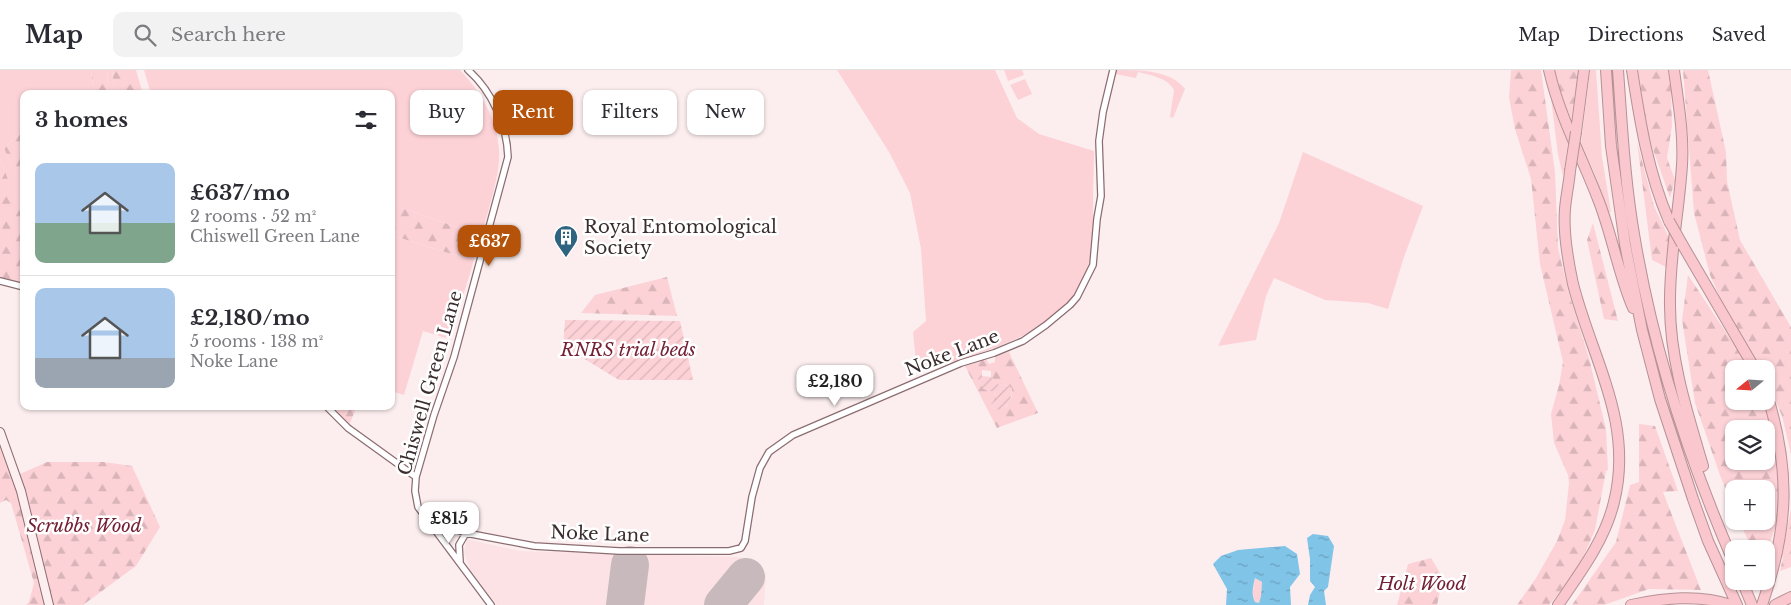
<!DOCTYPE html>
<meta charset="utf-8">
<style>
:root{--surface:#fff;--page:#f2f2f3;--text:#2b2b33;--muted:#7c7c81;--line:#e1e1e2;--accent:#b45309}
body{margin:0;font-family:"Libre Baskerville",serif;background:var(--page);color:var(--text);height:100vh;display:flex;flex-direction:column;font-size:19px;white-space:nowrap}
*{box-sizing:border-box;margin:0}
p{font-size:16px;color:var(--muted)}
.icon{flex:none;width:28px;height:28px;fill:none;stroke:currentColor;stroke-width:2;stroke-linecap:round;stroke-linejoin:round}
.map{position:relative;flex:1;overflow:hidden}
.details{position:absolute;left:20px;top:20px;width:375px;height:320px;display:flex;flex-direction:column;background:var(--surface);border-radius:10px;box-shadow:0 1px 4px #0004}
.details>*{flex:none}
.banner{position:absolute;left:410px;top:20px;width:475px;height:45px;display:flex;gap:10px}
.needle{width:32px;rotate:252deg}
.buttons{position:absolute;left:1725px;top:290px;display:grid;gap:10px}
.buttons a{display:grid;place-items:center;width:50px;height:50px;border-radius:10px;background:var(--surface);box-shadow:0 1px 4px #0004;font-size:25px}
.price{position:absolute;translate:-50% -42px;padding:0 11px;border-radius:10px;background:#fff;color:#222;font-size:16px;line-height:32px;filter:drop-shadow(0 1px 2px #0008)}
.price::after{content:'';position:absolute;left:50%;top:30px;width:15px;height:11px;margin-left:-8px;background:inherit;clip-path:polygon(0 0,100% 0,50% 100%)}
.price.on{background:var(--accent);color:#fff}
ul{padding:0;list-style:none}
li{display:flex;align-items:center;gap:15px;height:125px;padding:0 15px}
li+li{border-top:1px solid var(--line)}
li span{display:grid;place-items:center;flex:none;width:140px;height:100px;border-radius:10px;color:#555}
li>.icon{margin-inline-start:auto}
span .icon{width:60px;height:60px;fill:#fffc;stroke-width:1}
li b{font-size:21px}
h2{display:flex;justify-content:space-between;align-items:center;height:60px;padding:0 15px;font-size:21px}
.chip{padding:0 18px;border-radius:10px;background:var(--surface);box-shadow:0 1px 4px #0004;font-size:18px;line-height:45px}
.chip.on{background:var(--accent);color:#fff}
header{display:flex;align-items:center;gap:30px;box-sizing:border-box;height:70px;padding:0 25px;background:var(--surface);border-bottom:1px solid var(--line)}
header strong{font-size:24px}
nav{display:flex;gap:28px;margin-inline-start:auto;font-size:18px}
.search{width:350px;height:45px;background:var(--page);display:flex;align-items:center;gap:12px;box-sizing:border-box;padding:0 18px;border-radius:10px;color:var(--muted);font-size:19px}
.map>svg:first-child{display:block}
.built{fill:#fce2e5}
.grass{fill:#fcd2d7}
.forest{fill:url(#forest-firs);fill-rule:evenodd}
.garden{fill:url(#garden-furrows)}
.water{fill:url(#water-ripples);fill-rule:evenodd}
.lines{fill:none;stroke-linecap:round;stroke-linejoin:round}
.runway{stroke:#c8babc;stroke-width:38}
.street-casing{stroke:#8b6d71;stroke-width:8}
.secondary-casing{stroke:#8b6d71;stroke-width:10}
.highway-casing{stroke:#b69195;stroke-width:12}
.street{stroke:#fff;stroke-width:5.5}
.secondary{stroke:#fdeef0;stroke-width:8}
.highway{stroke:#f9c7cd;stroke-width:10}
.highway-bridge-casing{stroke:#b69195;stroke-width:12;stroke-linecap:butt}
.highway-bridge{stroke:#f9c7cd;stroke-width:10}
.labels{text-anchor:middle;stroke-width:5;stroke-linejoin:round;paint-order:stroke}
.poi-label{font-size:18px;fill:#3a2d2e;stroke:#fff;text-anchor:start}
.park-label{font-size:18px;font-style:italic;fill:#742135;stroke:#fff}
.street-label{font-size:18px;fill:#3a2d2e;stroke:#fff}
</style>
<header>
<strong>Map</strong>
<div class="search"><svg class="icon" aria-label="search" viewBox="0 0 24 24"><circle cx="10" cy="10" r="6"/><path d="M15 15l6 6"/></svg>Search here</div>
<nav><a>Map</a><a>Directions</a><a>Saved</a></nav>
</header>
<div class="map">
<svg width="1791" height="535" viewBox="0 0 1791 535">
<defs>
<pattern id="forest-firs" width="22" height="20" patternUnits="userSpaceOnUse" patternTransform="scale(1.25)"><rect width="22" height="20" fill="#fcd2d7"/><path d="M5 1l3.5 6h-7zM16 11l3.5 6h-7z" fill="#d9b5b9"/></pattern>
<pattern id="garden-furrows" width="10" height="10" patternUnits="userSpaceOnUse" patternTransform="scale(1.25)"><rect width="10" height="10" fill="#fcd2d7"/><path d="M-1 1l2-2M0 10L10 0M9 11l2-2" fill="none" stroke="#d9b5b9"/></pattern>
<pattern id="water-ripples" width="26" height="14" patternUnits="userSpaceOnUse" patternTransform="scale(1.25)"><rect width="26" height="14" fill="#80c4e8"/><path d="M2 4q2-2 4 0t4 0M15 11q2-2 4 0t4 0" fill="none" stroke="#6aa0bc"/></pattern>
</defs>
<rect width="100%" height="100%" fill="#fceeef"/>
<path class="built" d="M467,469L519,481L739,487L766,503L764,535H497L470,500L464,482Z"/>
<path class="grass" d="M0,0H91L94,24H24V61L4,78L21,115L24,113V145H20L0,88Z
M107,0H112L115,24H108Z
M144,0H460C481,22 498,50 499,81C501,104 486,147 480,171L474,170L476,164L391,134V24H151Z
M837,0H995L1017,48L1039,64L1094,81C1094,99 1093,117 1093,134C1093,148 1095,163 1093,176C1089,198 1080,221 1065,237C1035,270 960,289 917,303L913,262L926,251L921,179L910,123L889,82Z
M1004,0H1022L1024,5L1008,11Z
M1116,0C1141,0 1171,0 1185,19L1173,48L1170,47L1174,20C1168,8 1150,5 1138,2L1136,8L1115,4Z
M1590,0H1596L1602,87L1611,142H1609L1594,102L1581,74Z
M1025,9L1032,24L1018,30L1010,15Z
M1551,28L1568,73L1563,106L1558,85Z
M1303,82L1423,136L1404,187L1388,239L1368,233L1325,230L1274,208L1266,226L1256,270L1218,276L1279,153Z
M391,165L467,189L472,176L477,178C469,209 460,239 446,268L423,261L404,325L391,321Z
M1255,508L1262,512L1261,526L1259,533L1255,532C1251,524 1254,517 1255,508Z"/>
<path class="forest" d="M91,0H107L108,24H94Z
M112,0H136L143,24H115Z
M1511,0H1541L1555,102L1558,178L1569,224L1589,288L1606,359L1608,400L1606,401L1595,460L1577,501L1549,535H1517L1536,508L1557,471L1565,450L1569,413L1568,405L1554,373L1551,344L1559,315L1563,292L1540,194L1531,109L1515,59L1509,28Z
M1552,0H1579L1570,57Z
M1638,0H1668L1671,21L1672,56L1667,88L1675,110L1670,128L1648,65Z
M1683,0H1708L1726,82L1727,111L1740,170L1791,257V384L1782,346L1766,308V299H1761L1722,232L1710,205L1694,143Z
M24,61V113L20,115L4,78Z
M1637,72L1654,136L1672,174L1666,197L1652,190Z
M0,88L20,142L24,188V213L0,207Z
M391,134L476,164L467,189L391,165Z
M1593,153L1618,251L1604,249L1587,170Z
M1688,205L1741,285L1748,299H1734V331H1765L1779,384L1780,443L1766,484V479H1752L1739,451H1766V419H1734V439L1721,408L1695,333L1682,250ZM1734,359H1766V391H1734Z
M667,207L677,246L581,243L595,225Z
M1009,282L1038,343L997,358L965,296L986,289L989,294L995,292V286ZM982,300L991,301V307L996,314L1009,316L1012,319V326L1006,337L995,339L991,333L997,330L994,322L989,320L979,302Z
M331,336H357L349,355Z
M1639,354L1655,356L1678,421L1663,422L1701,520L1649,519L1604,535H1572L1616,472L1630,415L1639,412Z
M0,363L13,407L47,392H104L132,396L160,457L136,496L83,535H26L29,532L34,513L11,433L6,430L0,433Z
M1791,438V497L1780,501L1783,487L1782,486Z
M1431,488L1443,508L1437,535H1397L1408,494Z"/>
<path class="garden" d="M565,250L680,251L693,310H619L563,276Z
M982,300V306L991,307L996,314L1009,316L1012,319C1012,329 1006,343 995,339L991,333L997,330L994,322L983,319L978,309L979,302Z"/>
<path class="water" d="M1313,464L1328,466L1334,476L1328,517L1324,521L1326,535H1308L1310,525L1315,517L1310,511V489L1307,468Z
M1285,476L1297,484L1300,504L1290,517L1291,535H1226L1227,519L1213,494L1221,486L1238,480ZM1255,508L1262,512L1261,526L1259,533L1255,532C1251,524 1253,517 1255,508Z"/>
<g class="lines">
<path class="runway" d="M625,535L630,495
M723,535L746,507"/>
<g class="street-casing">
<path id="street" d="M468,0C492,21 507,55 508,87L454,287L434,345L416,407L415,421L418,437L491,535
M0,211L24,217
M326,336L348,358L416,407
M426,448L466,463L534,476L619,481H729L741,478L745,471L752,427L760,398L769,382L793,365L961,293L994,283L1023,271L1046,255L1070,235L1077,227L1093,195L1097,149L1101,126L1099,71L1103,42L1113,0
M460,492L459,475L466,463"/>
</g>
<g class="secondary-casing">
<path id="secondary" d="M0,362L21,421L49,535"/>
</g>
<g class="highway-casing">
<path id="highway" d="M1549,0C1559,45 1581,85 1598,129C1612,164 1618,203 1633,238
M1606,0L1611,76L1625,174L1642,260L1660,329L1693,429L1708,471L1737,535
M1618,0C1622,57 1625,114 1635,170C1654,281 1689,390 1734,493
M1632,0C1640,52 1648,102 1669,151
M1674,0C1678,31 1684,64 1682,95C1679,142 1669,189 1670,236C1670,290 1688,345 1703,396
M1576,62L1584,0
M1682,174L1755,299
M1742,511L1752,535
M1558,535C1580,503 1605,470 1614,432C1634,352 1592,289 1573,214C1568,191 1563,163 1565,139C1566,126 1569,114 1570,101
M1631,535C1664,528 1699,524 1731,535
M1762,535C1789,457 1791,400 1766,321
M1775,535L1791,527"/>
</g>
<use href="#street" class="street"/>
<use href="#secondary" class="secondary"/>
<use href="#highway" class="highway"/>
<g class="highway-bridge-casing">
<path id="highway-bridge" d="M1570,101L1576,62
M1669,151L1682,174"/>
</g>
<use href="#highway-bridge" class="highway-bridge"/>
</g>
<defs>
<g id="building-pin" transform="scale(1.25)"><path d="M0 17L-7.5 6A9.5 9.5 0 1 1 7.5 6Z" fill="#2e647f" stroke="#fff"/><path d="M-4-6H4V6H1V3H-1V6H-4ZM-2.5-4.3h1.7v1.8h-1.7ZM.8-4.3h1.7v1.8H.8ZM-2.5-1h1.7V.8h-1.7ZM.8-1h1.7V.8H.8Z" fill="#fff"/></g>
</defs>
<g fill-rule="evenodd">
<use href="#building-pin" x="566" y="167"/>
</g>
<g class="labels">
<g class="poi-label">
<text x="584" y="163">Royal Entomological<tspan x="584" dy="21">Society</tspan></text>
</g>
<g class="park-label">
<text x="628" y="286">RNRS trial beds</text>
<text x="84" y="462">Scrubbs Wood</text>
<text x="1422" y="520">Holt Wood</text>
</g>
<g class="street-label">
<text transform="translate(952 283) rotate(-21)" y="6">Noke Lane</text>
<text transform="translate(430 313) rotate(-74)" y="6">Chiswell Green Lane</text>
<text transform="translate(600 464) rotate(2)" y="6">Noke Lane</text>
</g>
</g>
</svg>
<div class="buttons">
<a><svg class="needle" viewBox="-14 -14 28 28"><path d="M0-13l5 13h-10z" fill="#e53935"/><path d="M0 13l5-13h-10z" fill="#7c7c81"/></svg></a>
<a><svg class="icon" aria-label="layers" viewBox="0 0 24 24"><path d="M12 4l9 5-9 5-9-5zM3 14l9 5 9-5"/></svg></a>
<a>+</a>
<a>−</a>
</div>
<b class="price on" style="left:489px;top:197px">£637</b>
<b class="price" style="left:835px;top:337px">£2,180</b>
<b class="price" style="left:449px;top:474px">£815</b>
<div class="banner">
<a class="chip">Buy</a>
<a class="chip on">Rent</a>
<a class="chip">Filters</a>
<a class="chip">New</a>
</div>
<section class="details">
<h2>3 homes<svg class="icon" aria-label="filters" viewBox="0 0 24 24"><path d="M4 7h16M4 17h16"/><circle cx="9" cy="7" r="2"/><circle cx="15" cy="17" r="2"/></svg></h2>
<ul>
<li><span style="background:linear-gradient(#a9c7e8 60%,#7fa58c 0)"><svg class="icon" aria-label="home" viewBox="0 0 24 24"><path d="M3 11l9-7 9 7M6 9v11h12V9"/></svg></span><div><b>£637/mo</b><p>2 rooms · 52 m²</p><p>Chiswell Green Lane</p></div></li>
<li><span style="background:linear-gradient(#a9c7e8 70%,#9aa5b1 0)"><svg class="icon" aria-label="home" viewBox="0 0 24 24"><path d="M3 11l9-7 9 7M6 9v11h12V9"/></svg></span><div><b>£2,180/mo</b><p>5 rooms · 138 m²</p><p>Noke Lane</p></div></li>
</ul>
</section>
</div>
